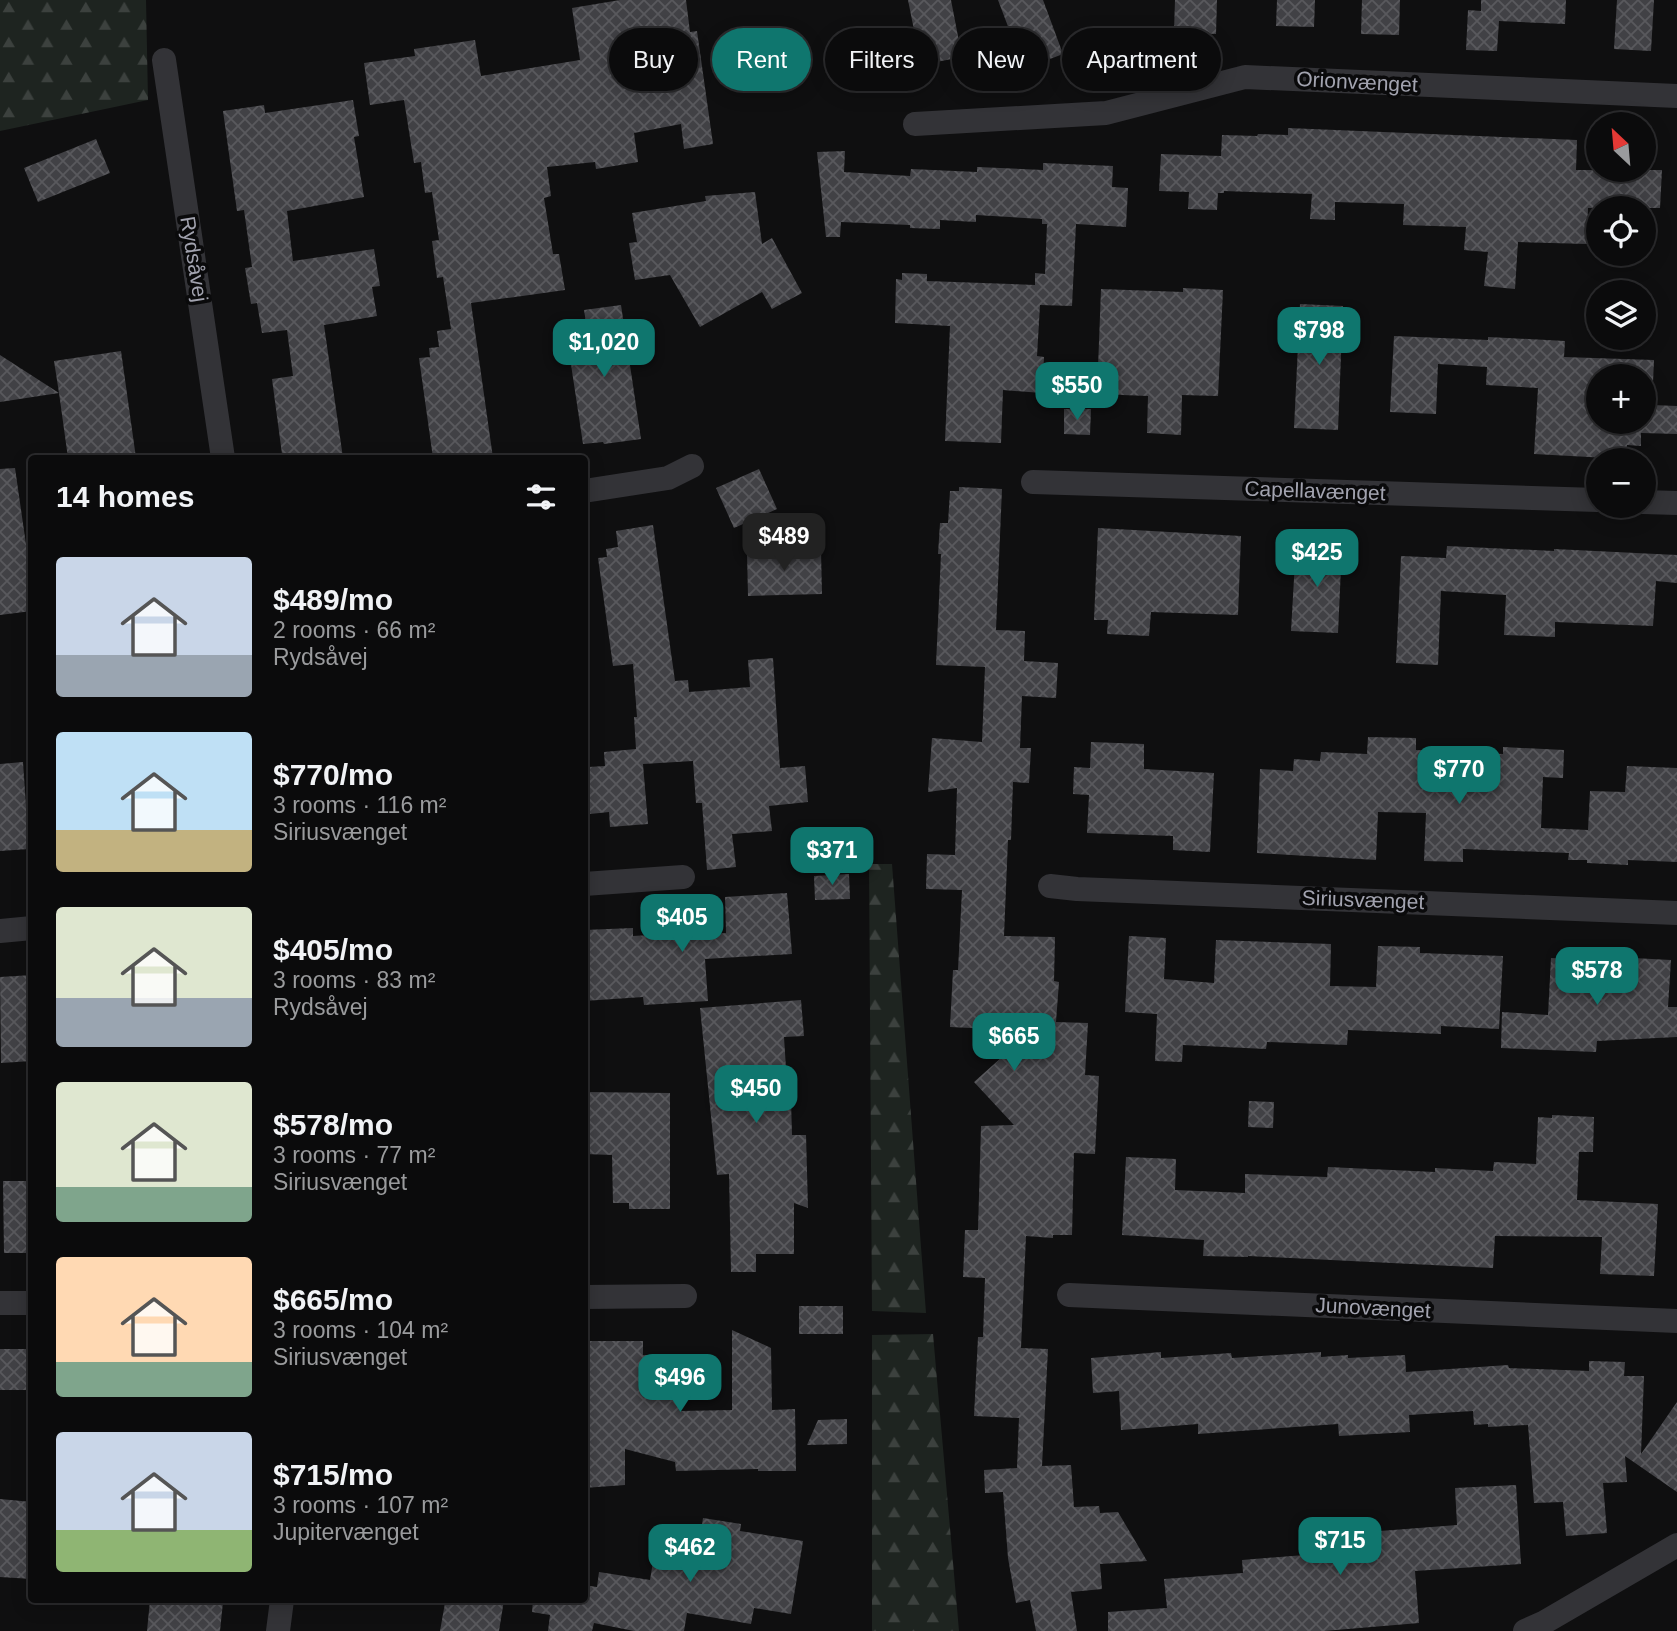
<!DOCTYPE html>
<meta charset="utf-8">
<style>
:root{--surface:#0b0b0c;--page:#19191a;--text:#f1f3f6;--muted:#9a9b9d;--line:#2b2b2d;--accent:#0f766e}
body{margin:0;font-family:Helvetica,sans-serif;background:var(--page);color:var(--text);height:100vh;display:flex;flex-direction:column;font-size:26px;white-space:nowrap}
*{box-sizing:border-box;margin:0}
p{font-size:23px;color:var(--muted)}
.icon{flex:none;width:38px;height:38px;fill:none;stroke:currentColor;stroke-width:2;stroke-linecap:round;stroke-linejoin:round}
.map{position:relative;flex:1;overflow:hidden}
.details{position:absolute;left:28px;top:455px;width:560px;height:1148px;display:flex;flex-direction:column;background:var(--surface);border-radius:7px;box-shadow:0 4px 18px #0003,0 0 0 2px var(--line)}
.details>*{flex:none}
.hud{position:absolute;left:609px;top:28px;width:665px;height:63px;display:flex;gap:14px}
.needle{width:46px;rotate:334deg}
.tools{position:absolute;left:1586px;top:112px;display:grid;gap:14px}
.tools a{display:grid;place-items:center;width:70px;height:70px;border-radius:50%;background:var(--surface);box-shadow:0 4px 18px #0003,0 0 0 2px var(--line);font-size:35px}
.price{position:absolute;translate:-50% -60px;padding:0 16px;border-radius:14px;background:var(--accent);color:#fff;font-size:23px;line-height:46px;filter:drop-shadow(0 2px 4px #0008)}
.price::after{content:'';position:absolute;left:50%;top:42px;width:21px;height:16px;margin-left:-10px;background:inherit;clip-path:polygon(0 0,100% 0,50% 100%)}
.price.active{background:#222;color:#fff}
ul{padding:0;list-style:none}
li{display:flex;align-items:center;gap:21px;height:175px;padding:0 28px}
li span{display:grid;place-items:center;flex:none;width:196px;height:140px;border-radius:7px;color:#555}
li>.icon{margin-inline-start:auto}
span .icon{width:84px;height:84px;fill:#fffc;stroke-width:1}
li b{font-size:30px}
h2{display:flex;justify-content:space-between;align-items:center;height:84px;padding:0 28px;font-size:30px}
.chip{padding:0 24px;border-radius:32px;background:var(--surface);box-shadow:0 4px 18px #0003,0 0 0 2px var(--line);font-size:24px;line-height:63px}
.chip.active{background:var(--accent);color:#fff}
.map>svg:first-child{display:block}
.forest{fill:url(#forest-firs)}
.building{fill:url(#building-cross-hatch);fill-rule:evenodd}
.lines{fill:none;stroke-linecap:round;stroke-linejoin:round}
.street{stroke:#333337;stroke-width:24}
.labels{text-anchor:middle;stroke-width:7;stroke-linejoin:round;paint-order:stroke}
.street-label{font-size:21px;fill:#a2a3af;stroke:#0a0a0b}
</style>
<div class="map">
<svg width="1677" height="1631" viewBox="0 0 1677 1631">
<defs>
<pattern id="forest-firs" width="22" height="20" patternUnits="userSpaceOnUse" patternTransform="scale(1.75)"><rect width="22" height="20" fill="#1e2420"/><path d="M5 1l3.5 6h-7zM16 11l3.5 6h-7z" fill="#3c413e"/></pattern>
<pattern id="building-cross-hatch" width="8" height="8" patternUnits="userSpaceOnUse" patternTransform="scale(1.75)"><rect width="8" height="8" fill="#414145"/><path d="M0 0l8 8M0 8l8-8" fill="none" stroke="#59595d"/></pattern>
</defs>
<rect width="100%" height="100%" fill="#0f0f10"/>
<path class="forest" d="M0,0H146L148,100L0,131Z
M869,864H892L926,1313L872,1311Z
M933,1334L959,1631H872V1335Z"/>
<path class="building" d="M620,0H686L690,32L697,31L713,144L684,149L681,124L634,133L638,162L596,169L595,162L547,167L551,196L544,198L553,254H559L565,290L471,303L493,458H433L419,358L430,357L429,348L439,347L437,331L451,329L443,277L437,278L432,241L439,240L432,192L425,193L421,162L414,163L404,100L370,105L364,63L415,56L414,49L475,40L481,76L580,60L572,8Z
M908,0H951L962,57L921,65Z
M998,0H1043L1063,54L1024,69Z
M1175,0H1217L1216,34L1174,32Z
M1277,0H1315L1314,27L1276,26Z
M1362,0H1400L1399,35L1361,34Z
M1481,0H1566L1565,24L1499,21L1497,51L1466,50L1468,10L1481,11Z
M1617,0H1654L1651,51L1614,49Z
M353,100L359,136L354,137L364,197L287,211L293,261L374,249L380,286L372,287L377,316L324,325L343,458H292L291,453L282,454L272,379L293,376L287,330L262,333L257,303L251,304L245,268L252,267L244,210L237,211L223,111L264,105L265,113Z
M1288,128L1577,140L1576,170H1662L1660,208H1588L1587,244L1518,242L1515,289L1484,286L1488,252L1464,250L1466,227L1403,225L1404,204L1335,202V220L1310,219L1312,194L1224,191V193H1218L1217,210L1188,209L1189,192L1159,191L1161,154L1221,156L1222,135L1257,136L1258,134L1288,135Z
M96,139L110,173L38,202L24,168Z
M845,151L844,172L910,176L911,169L977,172V167L1043,170V163L1113,166L1112,187L1128,188L1126,227L1076,224L1072,306L1040,305L1037,356L1044,357L1042,393L1003,390L1001,443L945,441L950,326L895,323L896,279L902,280V273L927,274V281L1035,285V273L1045,274L1047,224H1042V219L976,215V222L940,220V229L910,228V225L841,222L840,237H826L817,152Z
M755,192L762,244L772,238L802,293L772,309L762,292L700,327L670,275L635,280L629,243L637,242L632,213L706,201L705,196Z
M1183,288L1223,290L1218,396L1182,395L1181,435L1147,433L1148,396L1097,394L1101,289L1183,292Z
M1300,304L1343,306L1338,430L1294,428Z
M621,305L641,439L604,444L603,442L583,444L567,338L588,335L584,310Z
M1394,336L1488,340V337L1565,341L1564,357L1654,360L1652,405L1677,406V434L1641,433V446L1627,445L1626,459L1534,454L1538,388L1486,385L1487,367L1438,364L1436,414L1390,412ZM1598,376H1643V422H1598Z
M121,351L136,458H68L59,393L0,402V355L59,393L54,361Z
M1064,409H1091L1090,435L1064,434Z
M15,468L32,586V611L0,615V469Z
M759,469L777,509L734,528L716,488Z
M959,487L1002,489L996,630L1025,631L1024,661L1058,663L1056,698L1022,696L1020,748H1031L1029,783L1013,782L1011,840H1008L1004,936L1055,937L1054,981L1059,982L1056,1022L1088,1023L1085,1075L1099,1076L1095,1154L1074,1153L1072,1235H1053V1238L1026,1236L1021,1348L1048,1349L1042,1466L1071,1465L1074,1507L1099,1506L1100,1513L1118,1512L1147,1561L1100,1564L1102,1589L1071,1592L1077,1631H1036L1030,1600L1016,1603L1008,1558L1003,1492L985,1493L984,1470L1017,1468L1019,1418L974,1416L978,1337H983L985,1278L963,1277L965,1230H978L981,1126L1014,1125L974,1082L1031,1031L950,1027L953,970H958L962,890L926,889L927,854L955,855L957,788L928,792L932,738L982,742L985,667L936,665L941,554H938L940,523H948L950,491H959Z
M653,525L675,681L688,680L689,692L750,687L748,660L773,658L780,768L805,766L808,802L769,806L772,831L732,834L736,867L707,870L702,803H696L693,761L643,764L648,824L610,827L609,812L590,814L588,767L605,766L604,752L636,749L634,717H637L633,664L613,666L598,558L607,557L606,549L618,547L616,531Z
M1098,528L1241,536L1238,615L1151,612L1149,636L1107,634L1108,620H1094Z
M1296,544L1342,546L1338,633L1291,631Z
M1447,546L1554,551V549L1677,555V583L1656,581L1653,626L1555,622V637L1504,635L1506,595L1441,591L1438,665L1396,663L1401,556L1446,558Z
M821,551L822,594L748,596L747,552Z
M1368,737L1416,738V750L1503,754V747L1564,750L1563,778L1543,777L1541,828L1588,830L1590,791L1625,792L1627,766L1677,768V862L1628,860V865L1587,863V860H1568L1569,853L1463,849V862L1424,861L1426,813L1378,812L1376,860L1257,853L1260,769L1293,771L1294,759L1320,761L1321,752L1367,754Z
M1091,742L1144,744V769L1214,773L1210,852L1173,850V836L1087,833L1089,795L1073,794L1074,767L1090,768Z
M23,762L29,849L0,851V764Z
M849,874L850,899L815,900L814,876Z
M787,893L792,954L705,959L708,1001L644,1005L643,997L584,1001V930L633,928V936L666,934L667,937L726,933L725,897Z
M1129,936L1166,938L1164,979L1214,983L1216,940L1331,944L1330,986L1376,987L1378,946L1420,947V953L1503,956L1499,1029L1441,1026V1034L1348,1030L1347,1045L1267,1042L1266,1049L1183,1045L1182,1062L1155,1061L1157,1014L1125,1012Z
M1551,958L1633,962V958L1671,960L1668,1007H1677V1037L1597,1041L1596,1052L1501,1048L1502,1012L1548,1015Z
M32,975V1061L1,1063L0,977Z
M801,1000L804,1036L784,1037L788,1100H791L792,1135H806L808,1208L794,1203V1254H756V1272H731L729,1174L717,1175L700,1008Z
M584,1092L670,1093V1209H629V1203H613L612,1155L584,1154Z
M1249,1101L1274,1102L1273,1128L1248,1127Z
M1552,1115L1594,1117L1593,1152H1579L1577,1200L1658,1204L1654,1276L1600,1274L1602,1237L1495,1236L1493,1268L1248,1256V1257L1203,1256L1204,1240L1122,1235L1126,1157L1176,1159L1175,1190L1245,1193V1174L1327,1177L1328,1167L1435,1172V1168L1493,1171L1494,1162L1536,1164L1538,1117L1552,1118Z
M3,1181H32V1253H4Z
M799,1306H843V1334H799Z
M732,1330L771,1348L772,1410L795,1409L796,1471H758V1469L676,1471L675,1462L625,1449V1485L584,1488V1341H643V1355H679L680,1411L732,1410Z
M0,1349H32V1390H0Z
M1161,1352V1358L1231,1353L1232,1358L1321,1352V1357L1348,1355V1358L1405,1355L1406,1372L1508,1365L1509,1368L1589,1371V1361L1625,1362L1624,1376H1644L1641,1454L1677,1402V1492L1625,1456L1627,1482L1603,1483L1607,1533L1566,1536L1563,1502L1534,1503L1528,1425L1488,1427V1424L1474,1425L1473,1411L1409,1415L1410,1432L1339,1436L1338,1424L1198,1434V1424L1121,1430L1119,1391L1093,1393L1091,1358Z
M847,1419V1444L807,1445L818,1420Z
M1516,1485L1521,1564L1415,1571L1419,1623L1324,1631H1108V1612L1167,1608L1164,1579L1243,1573L1242,1560L1330,1553L1329,1535L1457,1525L1455,1488Z
M0,1499L32,1502V1579L0,1577Z
M703,1518L741,1524L740,1531L803,1541L791,1614L754,1608L751,1624L687,1613L684,1631H634L594,1623L592,1631H548L550,1615L532,1612L533,1600H584V1585L597,1587L599,1572L650,1580L653,1562L671,1565L678,1527L701,1531Z
M150,1600H204L223,1602L220,1631H147Z
M459,1600H504L499,1631H440L445,1603L458,1605Z"/>
<g class="lines">
<path class="street" d="M164,60L223,458
M915,124L1106,113L1245,77L1677,96
M1033,482L1598,500
M584,491L668,478L692,466
M1643,502L1677,503
M584,884L683,877
M1050,886L1077,889L1677,913
M0,931L32,928
M1069,1295L1677,1321
M584,1297L685,1296
M0,1303H32
M278,1631L282,1600
M1525,1631L1543,1623L1677,1545"/>
</g>
<g class="labels">
<g class="street-label">
<text transform="translate(1357 82) rotate(3)" y="7">Orionvænget</text>
<text transform="translate(194 259) rotate(81)" y="7">Rydsåvej</text>
<text transform="translate(1315 491) rotate(2)" y="7">Capellavænget</text>
<text transform="translate(1363 900) rotate(2)" y="7">Siriusvænget</text>
<text transform="translate(1373 1308) rotate(3)" y="7">Junovænget</text>
</g>
</g>
</svg>
<div class="tools">
<a><svg class="needle" viewBox="-14 -14 28 28"><path d="M0-13l5 13h-10z" fill="#e53935"/><path d="M0 13l5-13h-10z" fill="#9a9b9d"/></svg></a>
<a><svg class="icon" aria-label="locate" viewBox="0 0 24 24"><circle cx="12" cy="12" r="6"/><path d="M12 2v4M12 18v4M2 12h4M18 12h4"/></svg></a>
<a><svg class="icon" aria-label="layers" viewBox="0 0 24 24"><path d="M12 4l9 5-9 5-9-5zM3 14l9 5 9-5"/></svg></a>
<a>+</a>
<a>−</a>
</div>
<b class="price" style="left:1319px;top:367px">$798</b>
<b class="price" style="left:604px;top:379px">$1,020</b>
<b class="price" style="left:1077px;top:422px">$550</b>
<b class="price active" style="left:784px;top:573px">$489</b>
<b class="price" style="left:1317px;top:589px">$425</b>
<b class="price" style="left:1459px;top:806px">$770</b>
<b class="price" style="left:832px;top:887px">$371</b>
<b class="price" style="left:682px;top:954px">$405</b>
<b class="price" style="left:1597px;top:1007px">$578</b>
<b class="price" style="left:1014px;top:1073px">$665</b>
<b class="price" style="left:756px;top:1125px">$450</b>
<b class="price" style="left:680px;top:1414px">$496</b>
<b class="price" style="left:1340px;top:1577px">$715</b>
<b class="price" style="left:690px;top:1584px">$462</b>
<div class="hud">
<a class="chip">Buy</a>
<a class="chip active">Rent</a>
<a class="chip">Filters</a>
<a class="chip">New</a>
<a class="chip">Apartment</a>
</div>
<section class="details">
<h2>14 homes<svg class="icon" aria-label="filters" viewBox="0 0 24 24"><path d="M4 7h16M4 17h16"/><circle cx="9" cy="7" r="2"/><circle cx="15" cy="17" r="2"/></svg></h2>
<ul>
<li><span style="background:linear-gradient(#c9d6e8 70%,#9aa5b1 0)"><svg class="icon" aria-label="home" viewBox="0 0 24 24"><path d="M3 11l9-7 9 7M6 9v11h12V9"/></svg></span><div><b>$489/mo</b><p>2 rooms · 66 m²</p><p>Rydsåvej</p></div></li>
<li><span style="background:linear-gradient(#bfe0f5 70%,#c2b280 0)"><svg class="icon" aria-label="home" viewBox="0 0 24 24"><path d="M3 11l9-7 9 7M6 9v11h12V9"/></svg></span><div><b>$770/mo</b><p>3 rooms · 116 m²</p><p>Siriusvænget</p></div></li>
<li><span style="background:linear-gradient(#dfe7d0 65%,#9aa5b1 0)"><svg class="icon" aria-label="home" viewBox="0 0 24 24"><path d="M3 11l9-7 9 7M6 9v11h12V9"/></svg></span><div><b>$405/mo</b><p>3 rooms · 83 m²</p><p>Rydsåvej</p></div></li>
<li><span style="background:linear-gradient(#dfe7d0 75%,#7fa58c 0)"><svg class="icon" aria-label="home" viewBox="0 0 24 24"><path d="M3 11l9-7 9 7M6 9v11h12V9"/></svg></span><div><b>$578/mo</b><p>3 rooms · 77 m²</p><p>Siriusvænget</p></div></li>
<li><span style="background:linear-gradient(#ffd9b3 75%,#7fa58c 0)"><svg class="icon" aria-label="home" viewBox="0 0 24 24"><path d="M3 11l9-7 9 7M6 9v11h12V9"/></svg></span><div><b>$665/mo</b><p>3 rooms · 104 m²</p><p>Siriusvænget</p></div></li>
<li><span style="background:linear-gradient(#c9d6e8 70%,#8fb573 0)"><svg class="icon" aria-label="home" viewBox="0 0 24 24"><path d="M3 11l9-7 9 7M6 9v11h12V9"/></svg></span><div><b>$715/mo</b><p>3 rooms · 107 m²</p><p>Jupitervænget</p></div></li>
</ul>
</section>
</div>
